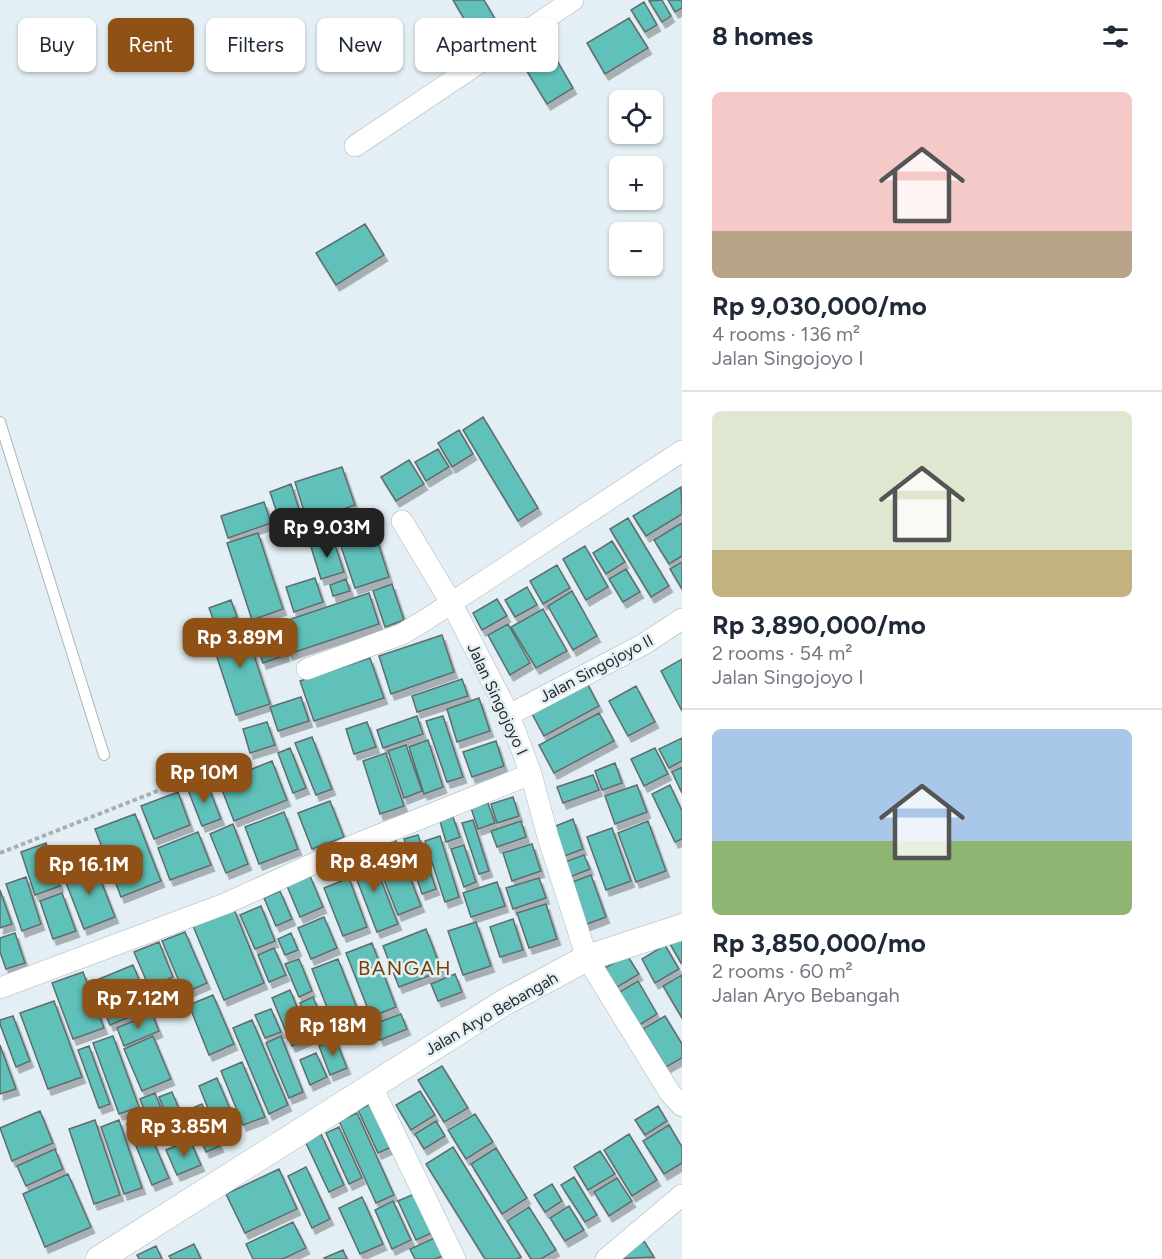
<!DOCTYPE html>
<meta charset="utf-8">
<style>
:root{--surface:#fff;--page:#f2f2f3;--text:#1f2937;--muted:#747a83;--line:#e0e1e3;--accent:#8f5115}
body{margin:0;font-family:Figtree,sans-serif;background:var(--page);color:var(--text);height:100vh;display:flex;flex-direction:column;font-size:22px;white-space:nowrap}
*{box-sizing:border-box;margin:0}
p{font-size:20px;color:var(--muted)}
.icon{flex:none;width:33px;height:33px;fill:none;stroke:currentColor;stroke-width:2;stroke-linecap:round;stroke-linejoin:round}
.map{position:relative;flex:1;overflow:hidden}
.details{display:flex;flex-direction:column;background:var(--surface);width:480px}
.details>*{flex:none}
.top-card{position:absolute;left:18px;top:18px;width:570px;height:54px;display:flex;gap:12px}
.controls{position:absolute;left:609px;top:90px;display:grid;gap:12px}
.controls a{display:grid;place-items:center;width:54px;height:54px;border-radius:9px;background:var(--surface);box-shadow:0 2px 4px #0004;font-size:30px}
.price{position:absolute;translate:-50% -51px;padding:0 14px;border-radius:12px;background:var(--accent);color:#fff;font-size:20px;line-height:39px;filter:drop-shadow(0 2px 3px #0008)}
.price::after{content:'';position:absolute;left:50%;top:36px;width:18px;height:14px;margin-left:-9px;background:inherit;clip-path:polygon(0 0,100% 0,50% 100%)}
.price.on{background:#222;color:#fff}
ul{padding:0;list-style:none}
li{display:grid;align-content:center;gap:12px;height:318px;padding:0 30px}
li+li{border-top:2px solid var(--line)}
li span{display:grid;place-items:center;height:186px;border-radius:9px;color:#555}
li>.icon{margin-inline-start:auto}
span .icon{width:108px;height:108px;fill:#fffc;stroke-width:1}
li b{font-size:26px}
h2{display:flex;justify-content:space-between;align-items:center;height:72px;padding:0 30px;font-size:26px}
.chip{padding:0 21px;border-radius:9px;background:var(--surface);box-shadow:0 2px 4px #0004;font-size:21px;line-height:54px}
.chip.on{background:var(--accent);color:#fff}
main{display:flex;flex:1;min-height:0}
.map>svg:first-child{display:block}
.building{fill:#5fc1ba;stroke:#616d6c;stroke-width:1.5;filter:url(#shadow)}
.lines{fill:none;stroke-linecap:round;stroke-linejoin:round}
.service-casing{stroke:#acb7bc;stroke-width:12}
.minor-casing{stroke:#acb7bc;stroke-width:22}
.tertiary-casing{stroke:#acb7bc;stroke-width:27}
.path{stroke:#a6afb3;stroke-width:4;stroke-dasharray:4.5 3;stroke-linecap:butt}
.service{stroke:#fff;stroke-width:10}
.minor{stroke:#fff;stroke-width:21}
.tertiary{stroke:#fff;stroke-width:26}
.labels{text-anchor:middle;stroke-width:5;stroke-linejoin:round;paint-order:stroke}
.street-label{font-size:16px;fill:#272b2d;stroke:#e3eff4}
.quarter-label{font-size:20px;letter-spacing:1.5px;fill:#763f02;stroke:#e3eff4}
</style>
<main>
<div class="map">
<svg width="682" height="1259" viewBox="0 0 682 1259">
<defs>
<filter id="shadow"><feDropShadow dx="3.5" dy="6" stdDeviation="0" flood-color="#0004"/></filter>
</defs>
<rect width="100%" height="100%" fill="#e3eff4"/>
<path class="building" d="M453,0H484L497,22L474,36Z
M662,0L671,16L662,22L649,1Z
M668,0H682V8L675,12Z
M644,2L657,25L645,32L631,10Z
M629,18L648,48L605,74L587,43Z
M549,47L573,88L547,104L522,63Z
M365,224L384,255L336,285L316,253Z
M483,417L538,508L518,521L463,430Z
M459,430L473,454L452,467L438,443Z
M438,449L449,467L426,481L415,462Z
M409,460L424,484L396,501L381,477Z
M342,467L355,505L307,521L295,482Z
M291,484L300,512L279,519L270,492Z
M681,487L682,514L646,536L633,516Z
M264,502L271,523L228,538L221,516Z
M370,518L389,577L355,588L335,529Z
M628,518L669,586L651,597L610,529Z
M682,523V556L669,564L654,540Z
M258,533L283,609L252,620L227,543Z
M333,539L344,572L321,579L311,547Z
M612,541L625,562L606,574L593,553Z
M585,546L608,587L586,600L563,559Z
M682,562V589L670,569Z
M557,565L570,588L543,604L530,581Z
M626,569L640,592L623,602L609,579Z
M315,578L323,602L294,612L286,587Z
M346,579L350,591L333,596L330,585Z
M392,584L404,620L385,627L373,591Z
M527,587L537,605L515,617L505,600Z
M572,591L597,636L573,650L548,606Z
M369,593L379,624L289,654L279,623Z
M497,599L507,616L482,630L473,613Z
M231,600L237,617L215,624L209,608Z
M543,609L567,651L536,668L511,627Z
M243,622L270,704L236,715L209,633Z
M275,623L286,655L263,663L252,631Z
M508,624L530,663L510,675L488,635Z
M442,635L454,672L391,694L379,656Z
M370,658L384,698L314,721L300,681Z
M682,659V711L661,671Z
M462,679L468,696L417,712L412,696Z
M586,681L599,706L544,736L530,710Z
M636,686L655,722L628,736L609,701Z
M301,697L309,721L278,731L270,707Z
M479,698L490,731L457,742L447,709Z
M599,713L614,741L554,773L539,745Z
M417,716L423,734L383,748L377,730Z
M443,716L463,777L447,782L426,721Z
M267,722L275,745L250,753L243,729Z
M367,722L376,747L354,754L346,729Z
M312,737L332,789L316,795L295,743Z
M682,738V761L669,768L659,749Z
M428,740L443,787L424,794L409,747Z
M496,741L504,766L472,777L463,752Z
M406,745L422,791L404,798L388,751Z
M290,748L306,788L293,793L278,753Z
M655,748L668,774L644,786L631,759Z
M386,753L404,806L380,814L363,761Z
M272,761L287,800L234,821L219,782Z
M615,763L622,783L602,790L595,771Z
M682,767V793L672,772Z
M593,775L599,790L563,803L557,787Z
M207,783L221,819L202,826L188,790Z
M637,785L647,812L615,824L605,796Z
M670,785L682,811V839L675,842L652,794Z
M178,792L190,825L154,839L141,806Z
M513,797L519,816L497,823L491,804Z
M330,801L344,837L312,849L298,813Z
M488,803L495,823L478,829L471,808Z
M284,812L298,849L259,864L245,827Z
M135,814L161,881L121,897L95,829Z
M453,817L460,837L446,842L440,821Z
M573,819L583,849L562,857L551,828Z
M473,820L489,871L479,874L462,823Z
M521,821L526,837L497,847L491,831Z
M648,821L666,871L636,882L618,833Z
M233,824L248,864L226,873L210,834Z
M612,828L631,881L606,890L587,837Z
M198,832L211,865L170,880L158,848Z
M418,835L436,889L422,894L404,839Z
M440,836L459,897L445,902L425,841Z
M395,838L421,906L398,915L371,847Z
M46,843L60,886L35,895L21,852Z
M532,844L541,871L512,881L503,853Z
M464,845L476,882L464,887L451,849Z
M371,854L398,924L377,932L350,862Z
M584,855L590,869L570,877L565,862Z
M94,863L115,917L84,929L63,875Z
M591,875L606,917L582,926L567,884Z
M310,876L323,907L300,917L287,886Z
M26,877L41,924L22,931L6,884Z
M349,878L367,927L343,936L324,888Z
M539,878L546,898L513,909L506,888Z
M497,882L505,906L471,917L463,893Z
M0,890L12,924L0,928Z
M280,891L292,919L276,926L264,898Z
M62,893L76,931L53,939L40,901Z
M546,904L557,939L529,948L517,913Z
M261,906L275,941L255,949L240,915Z
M234,909L264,983L224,1000L193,926Z
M324,917L337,948L311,959L298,928Z
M513,919L523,950L500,957L490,927Z
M476,922L491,966L463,975L448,931Z
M426,929L442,971L399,987L383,946Z
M185,932L207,983L184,993L162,941Z
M15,933L25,963L6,969L0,952V938Z
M291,933L298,950L285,955L278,939Z
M682,936V963H681L670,944Z
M159,942L173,977L149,987L134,952Z
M372,943L396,1007L371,1017L346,953Z
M665,945L679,969L655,983L642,959Z
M274,948L286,975L269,982L258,955Z
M627,955L639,974L614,989L603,969Z
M299,959L312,991L299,997L285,964Z
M338,959L364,1026L338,1036L312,969Z
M133,965L151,1008L110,1025L92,982Z
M83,972L104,1028L73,1039L52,983Z
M455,974L462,992L438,1001L431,984Z
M682,975V1018L663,986Z
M638,981L657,1014L638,1026L618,993Z
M290,990L310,1038L292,1046L272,998Z
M213,995L234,1044L209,1055L189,1005Z
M313,997L328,1033L315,1039L300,1003Z
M54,1001L82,1077L48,1089L20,1013Z
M271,1009L281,1032L265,1038L255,1015Z
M152,1013L159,1031L124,1046L117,1028Z
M401,1014L407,1029L380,1040L374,1024Z
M13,1016L30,1061L16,1067L0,1024V1020Z
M665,1016L682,1044V1058L666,1067L643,1029Z
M252,1020L288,1105L269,1114L233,1028Z
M113,1036L139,1107L119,1114L93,1043Z
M153,1036L171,1079L142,1091L124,1049Z
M281,1036L303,1092L289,1098L266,1043Z
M336,1040L347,1068L330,1075L319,1046Z
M0,1045L16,1089L0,1094Z
M89,1046L110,1104L99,1108L78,1050Z
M316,1053L327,1077L310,1085L300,1060Z
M242,1062L265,1117L243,1125L221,1071Z
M442,1066L468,1108L444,1122L418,1080Z
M217,1078L236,1123L217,1131L199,1086Z
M420,1091L435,1115L411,1130L396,1105Z
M172,1092L189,1133L176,1139L159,1097Z
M155,1093L171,1133L156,1139L140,1099Z
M377,1101L396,1145L378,1153L358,1110Z
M202,1104L220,1146L206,1152L188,1110Z
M658,1106L667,1121L645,1135L635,1120Z
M40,1111L53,1143L12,1161L0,1128Z
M357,1113L394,1195L376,1203L339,1121Z
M475,1114L493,1142L466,1159L448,1130Z
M143,1117L169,1178L152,1185L127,1124Z
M95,1120L120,1195L94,1204L69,1129Z
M119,1120L142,1188L124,1194L101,1127Z
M436,1121L445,1136L424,1149L415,1134Z
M669,1125L682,1147V1163L664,1174L643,1141Z
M339,1127L362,1178L349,1184L326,1133Z
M321,1134L344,1185L329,1192L305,1141Z
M629,1134L657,1180L632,1196L604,1150Z
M190,1140L201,1165L177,1175L166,1150Z
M453,1147L521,1257L517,1259H485L426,1164Z
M496,1148L527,1198L502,1214L471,1164Z
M55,1149L63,1169L26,1186L17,1166Z
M600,1151L615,1174L588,1190L574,1167Z
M306,1167L330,1219L312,1228L288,1176Z
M279,1169L297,1209L245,1233L226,1194Z
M68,1174L91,1227L45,1247L23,1194Z
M574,1177L597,1215L585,1222L561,1185Z
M617,1178L632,1201L609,1216L594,1192Z
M552,1184L562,1201L545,1212L534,1195Z
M419,1192L436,1231L416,1240L398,1201Z
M362,1197L383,1244L360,1254L339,1208Z
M393,1201L411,1240L392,1249L375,1210Z
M569,1206L584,1230L565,1241L550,1218Z
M529,1207L556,1250L541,1259H531L507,1221Z
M293,1222L306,1248L283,1259H253L246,1244Z
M439,1236L447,1254L435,1259H415L410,1249Z
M644,1241L654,1257L611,1259Z
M194,1244L201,1259H171L169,1256Z
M156,1246L162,1259H139L137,1255Z
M343,1250L347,1259H325L324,1258Z"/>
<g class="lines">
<g class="service-casing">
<path id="service" d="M0,422L104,755"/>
</g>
<g class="minor-casing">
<path id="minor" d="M355,146L573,0
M402,521L452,604L509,715L531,774L548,837L587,958L670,1093L682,1106
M307,669L402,634L427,619L682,451
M509,715L644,644L682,619
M0,988L227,903L352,846L531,774
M371,1085L455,1259
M606,1259L682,1195"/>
</g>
<g class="tertiary-casing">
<path id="tertiary" d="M99,1259L505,1002L587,958L682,927"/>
</g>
<path class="path" d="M0,853L236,760"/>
<use href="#service" class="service"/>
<use href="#minor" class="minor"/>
<use href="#tertiary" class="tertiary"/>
</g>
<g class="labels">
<g class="street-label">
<text transform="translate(596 668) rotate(-28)" y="6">Jalan Singojoyo II</text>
<text transform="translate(498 699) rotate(65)" y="6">Jalan Singojoyo I</text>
<text transform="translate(491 1013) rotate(-30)" y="6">Jalan Aryo Bebangah</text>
</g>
<g class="quarter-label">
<text x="405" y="975">BANGAH</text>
</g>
</g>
</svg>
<div class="controls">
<a><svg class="icon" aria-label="locate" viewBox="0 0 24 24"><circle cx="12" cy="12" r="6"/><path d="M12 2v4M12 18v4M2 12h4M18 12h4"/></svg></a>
<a>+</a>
<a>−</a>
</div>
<b class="price on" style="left:327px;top:559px">Rp 9.03M</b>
<b class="price" style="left:240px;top:669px">Rp 3.89M</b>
<b class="price" style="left:204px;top:804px">Rp 10M</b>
<b class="price" style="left:374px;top:893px">Rp 8.49M</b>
<b class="price" style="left:89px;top:896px">Rp 16.1M</b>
<b class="price" style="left:138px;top:1030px">Rp 7.12M</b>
<b class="price" style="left:333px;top:1057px">Rp 18M</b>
<b class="price" style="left:184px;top:1158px">Rp 3.85M</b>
<div class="top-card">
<a class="chip">Buy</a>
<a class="chip on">Rent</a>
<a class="chip">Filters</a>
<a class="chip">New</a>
<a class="chip">Apartment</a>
</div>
</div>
<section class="details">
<h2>8 homes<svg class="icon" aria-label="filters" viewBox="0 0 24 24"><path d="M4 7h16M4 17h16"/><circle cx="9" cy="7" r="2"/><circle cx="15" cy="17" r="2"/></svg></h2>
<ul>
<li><span style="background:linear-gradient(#f6c9c9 75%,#b9a48a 0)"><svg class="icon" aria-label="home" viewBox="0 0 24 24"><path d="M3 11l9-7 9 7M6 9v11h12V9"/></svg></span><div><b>Rp 9,030,000/mo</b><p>4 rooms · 136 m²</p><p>Jalan Singojoyo I</p></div></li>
<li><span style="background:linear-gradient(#dfe7d0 75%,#c2b280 0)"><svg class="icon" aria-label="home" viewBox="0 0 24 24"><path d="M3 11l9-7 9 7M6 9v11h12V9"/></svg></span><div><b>Rp 3,890,000/mo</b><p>2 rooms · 54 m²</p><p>Jalan Singojoyo I</p></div></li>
<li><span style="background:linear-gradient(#a9c7e8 60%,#8fb573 0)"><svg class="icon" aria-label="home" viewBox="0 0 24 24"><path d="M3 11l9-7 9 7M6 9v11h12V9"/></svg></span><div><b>Rp 3,850,000/mo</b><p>2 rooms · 60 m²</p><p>Jalan Aryo Bebangah</p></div></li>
</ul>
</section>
</main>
